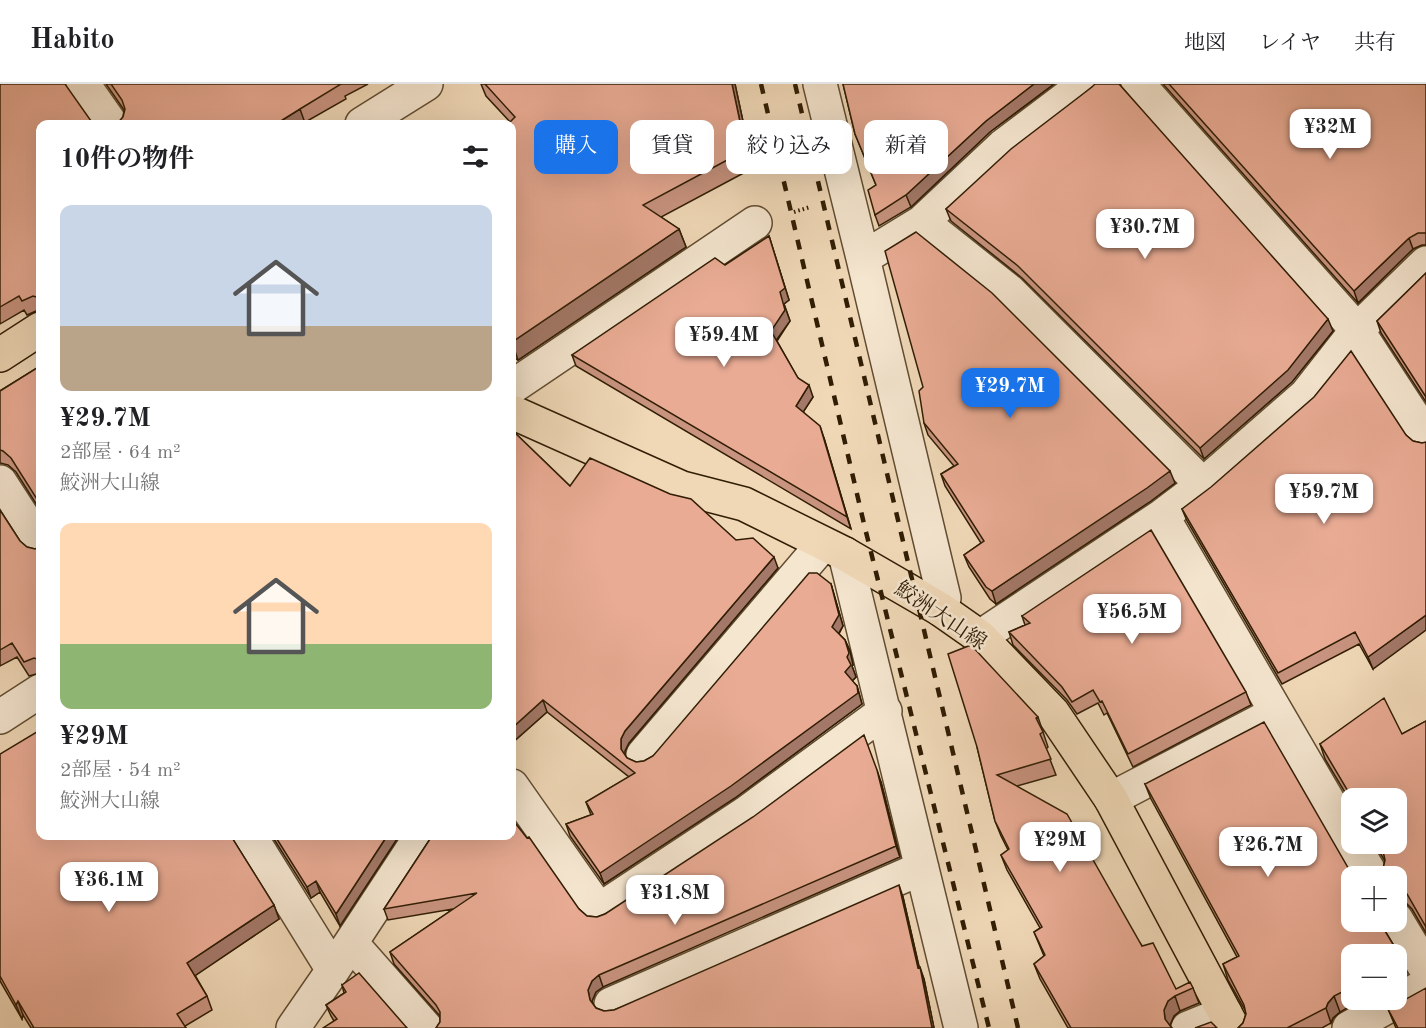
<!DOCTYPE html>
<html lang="ja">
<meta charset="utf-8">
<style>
:root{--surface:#fff;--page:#f6f6f6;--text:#202124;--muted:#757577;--line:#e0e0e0;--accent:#1a73e8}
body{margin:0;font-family:"Old Standard TT","Noto Serif JP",serif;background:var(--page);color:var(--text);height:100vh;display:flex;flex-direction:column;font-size:22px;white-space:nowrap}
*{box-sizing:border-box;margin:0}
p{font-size:20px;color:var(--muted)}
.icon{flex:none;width:33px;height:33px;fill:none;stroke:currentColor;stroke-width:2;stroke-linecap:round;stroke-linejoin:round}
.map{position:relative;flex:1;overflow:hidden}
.side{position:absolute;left:36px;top:36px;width:480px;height:720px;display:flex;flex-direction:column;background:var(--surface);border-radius:12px;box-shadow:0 6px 24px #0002}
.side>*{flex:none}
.top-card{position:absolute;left:534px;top:36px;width:570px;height:54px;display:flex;gap:12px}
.fabs{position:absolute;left:1341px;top:704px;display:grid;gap:12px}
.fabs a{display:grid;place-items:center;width:66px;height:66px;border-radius:12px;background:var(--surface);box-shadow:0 6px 24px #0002;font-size:30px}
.price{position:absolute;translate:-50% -51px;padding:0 14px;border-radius:12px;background:#fff;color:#222;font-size:20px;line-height:39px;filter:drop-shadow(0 2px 3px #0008)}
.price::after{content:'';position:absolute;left:50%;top:36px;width:18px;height:14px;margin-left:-9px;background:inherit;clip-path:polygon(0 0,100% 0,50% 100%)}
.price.selected{background:var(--accent);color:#fff}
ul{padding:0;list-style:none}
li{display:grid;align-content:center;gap:12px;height:318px;padding:0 24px}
li span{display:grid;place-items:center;height:186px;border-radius:12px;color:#555}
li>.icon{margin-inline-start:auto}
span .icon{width:108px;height:108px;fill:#fffc;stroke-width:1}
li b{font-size:26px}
h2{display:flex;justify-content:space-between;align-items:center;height:72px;padding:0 24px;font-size:26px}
.tag{padding:0 21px;border-radius:12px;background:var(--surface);box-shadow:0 6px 24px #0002;font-size:21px;line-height:54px}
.tag.selected{background:var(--accent);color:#fff}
header{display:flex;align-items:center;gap:36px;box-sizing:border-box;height:84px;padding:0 30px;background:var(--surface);border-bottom:2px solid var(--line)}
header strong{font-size:28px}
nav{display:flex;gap:33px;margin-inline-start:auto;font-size:21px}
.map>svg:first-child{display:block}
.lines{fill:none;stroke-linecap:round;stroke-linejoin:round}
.minor-casing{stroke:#604c31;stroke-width:36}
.major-casing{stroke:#301d04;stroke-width:36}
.path{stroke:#301d04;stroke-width:4;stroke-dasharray:1.5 3;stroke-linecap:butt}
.minor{stroke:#f5e6d0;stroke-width:33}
.major{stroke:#f0d8b7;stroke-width:33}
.rail{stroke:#301d04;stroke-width:4.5;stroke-dasharray:10 10;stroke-linecap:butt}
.wall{fill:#c8937f;stroke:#301d04;stroke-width:1.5}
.shaded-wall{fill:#a37868;stroke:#301d04;stroke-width:1.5}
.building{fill:#e9ab94;stroke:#301d04;stroke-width:1.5}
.labels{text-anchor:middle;stroke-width:5;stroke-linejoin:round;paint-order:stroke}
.street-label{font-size:21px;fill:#301d04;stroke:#f5e6d0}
</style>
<header>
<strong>Habito</strong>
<nav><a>地図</a><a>レイヤ</a><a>共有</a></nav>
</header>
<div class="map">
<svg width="1426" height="944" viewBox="0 0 1426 944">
<rect width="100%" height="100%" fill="#f0d8b7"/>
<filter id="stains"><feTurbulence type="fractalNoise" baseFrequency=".00333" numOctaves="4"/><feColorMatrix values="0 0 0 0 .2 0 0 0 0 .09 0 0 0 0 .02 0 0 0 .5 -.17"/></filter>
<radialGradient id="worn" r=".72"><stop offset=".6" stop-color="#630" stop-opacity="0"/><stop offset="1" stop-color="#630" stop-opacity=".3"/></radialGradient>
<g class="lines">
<g class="minor-casing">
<path id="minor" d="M83,0L111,40
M820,0L863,174L944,514L940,525
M1138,0L1357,246L1426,352
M362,40L426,0
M922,138L1009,207L1203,401
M863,174L922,138L1003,62L1085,0
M512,303L755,139
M0,398L40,460
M1162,432L1352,758
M845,470L961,944
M980,553L1162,432L1203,401L1306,311L1357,246L1426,179
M0,633L40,607
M643,671L823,460
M512,702L599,826L746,729L885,627
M1111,715L1276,629
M250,752L333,886
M1352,759L1372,792
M1396,835L1426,885
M351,859L426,944
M611,920L922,784
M293,944L333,886L421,752
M1188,944L1225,929
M1349,944L1426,901"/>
</g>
<g class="major-casing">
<path id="major" d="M0,271L40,245
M512,328L682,404L744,420L845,470L940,525L980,553L1053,629L1111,715L1233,944"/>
</g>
<path class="path" d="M794,128L810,123"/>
<use href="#minor" class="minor"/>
<use href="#major" class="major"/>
<path class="rail" d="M761,0L865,444L989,944
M795,0L1018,944"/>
</g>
<path class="wall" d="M0,0L40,40V227L38,226L27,231L24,226L0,240Z
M106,0H368L345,12L346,15L302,40H117L123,33L124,26Z
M481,0H735L753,84L661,133L679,145L686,163L518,276L512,272V40L486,12Z
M843,0H1054L990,48L911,123L879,142L875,131L876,101L855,50Z
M1163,0H1426V161H1422L1413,165L1358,219Z
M1120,1L1333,247L1292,298L1204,375L1022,194L951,137L946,125L1092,3Z
M769,152L789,216L784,220L790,237L777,257L798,294L813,313L803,328L824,354L851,445L576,282L572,271L725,181Z
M1426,189V318L1381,249L1377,237Z
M40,282V426L16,388L8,381L0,379V307Z
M924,339L1175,399L1151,417L996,520L990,515L969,483L964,471L981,459L945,402L941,390L954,382L928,351Z
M512,346L570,402L736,456L778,484L629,659L625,667V671L627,674L636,678L644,677L653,672L831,500L843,542L839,550L845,556L850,567L853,581L852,582L856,593L852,597L857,602L862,620L735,714L604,800L570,752L566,740L591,731L586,718L629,693L547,628L512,659Z
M1406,351L1413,357L1422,359L1373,585L1359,560L1282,600L1187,437L1182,425Z
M0,426L20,457L27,463L35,465L40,463V589L29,592L17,573L0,582Z
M1022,532L1246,608L1251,621L1133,683L1107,629L1104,631L1098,619L1077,630L1067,616L1013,561L1009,548L1025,541Z
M1038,633L1048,663L1046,665L1056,691L1017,702L1176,905L1193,904L1199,919L1180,927L1174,932L1170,941L1171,943L1172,944H1068L1040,895L1034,880L1044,872L1034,848L1040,844L1007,786L1001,771L1008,766L1001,752L995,737L977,663Z
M1426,637V849L1412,825L1405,818L1396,817V792L1383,785L1385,777L1374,759H1396L1352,714V720L1325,675L1320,660L1402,650Z
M0,670L232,754L274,821L279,835L195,891L207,912L212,926L185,942L186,944H31L23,931L22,935L0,897Z
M881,698L900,773L603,903L596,908L592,917L593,920L596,924L604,927L614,926L903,813L919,883L924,895L934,944H436L440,938V932L394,880L390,868L453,825L388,836L384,825L432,752L579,825L587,832L597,833L605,830Z
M1145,700L1352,792L1402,875L1407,890L1396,896V870H1352V915H1362L1340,928L1333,934L1331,939L1322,944H1238L1243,939L1246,930V928L1228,896L1223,880L1237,873L1151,715Z
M272,752H399L340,842L320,808L311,814Z
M342,901L407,944L334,937L331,932L326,921L344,909Z
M1388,925L1426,944H1396Z"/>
<path class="shaded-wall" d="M732,0H735L753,84L746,66Z
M1034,0H1054L990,48L911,123L906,111L986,37Z
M300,25L305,39L302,40H276Z
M679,145L686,163L518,276L512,258Z
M769,152L789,216L784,220L790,237L775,258L771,247L780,208Z
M1409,154L1413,165L1358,219L1354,207Z
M1328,235L1333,247L1292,298L1204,375L1200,364Z
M809,301L813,313L800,333L796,322Z
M820,342L824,354L851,445L847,433Z
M1170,387L1175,399L1151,417L996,520L992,507Z
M774,473L778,484L629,659L625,667V677L621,665V655L625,647Z
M831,500L843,542L836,554L832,543Z
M1426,531V546L1373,585L1368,573Z
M845,556L850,567L853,581L852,582L856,593L849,600L845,588L847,573Z
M857,602L862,620L735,714L604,800L600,789Z
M543,616L547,628L512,659V644Z
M877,686L881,698L900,773L896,762Z
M387,752H399L340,842L336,830Z
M316,797L320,808L311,814L307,803Z
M899,801L903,813L922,895L918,884Z
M274,821L279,835L193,893L187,879Z
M920,883L924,895L934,944H932Z
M599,891L603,903L596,908L592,917L594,928L590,916L588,906L592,897Z
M1175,912L1180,927L1174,932L1170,941V944L1165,935L1164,926L1168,917Z
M1334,912L1340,928L1333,934L1331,939L1326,924L1328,919Z
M18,917L23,931L22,935L16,921Z"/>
<path class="building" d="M0,0H65L91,37L95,40H40V214L33,212L22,217L19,212L0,223Z
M111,0H341L300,25L276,40H117L123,33L125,25L122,16Z
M485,0H732L746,66L643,121L679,145L512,258V40H508L515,33Z
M843,0H1034L986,37L906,111L875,131L868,106L876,101L855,50Z
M1095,0H1119L1328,235L1288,286L1200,364L1018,182L946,125L1011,65L1092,3Z
M1169,0H1426V149H1418L1409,154L1354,207Z
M916,148L992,209L1170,387L1147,404L992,507L986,503L964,471L984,457L941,390L958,380L924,339L919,307L923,303L885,167Z
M769,152L785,204L780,208L785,226L771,247L798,294L809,301L796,322L820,342L847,433L572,271L715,174L725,181Z
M1426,189V313L1377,237Z
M1351,267L1406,351L1413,357L1422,359L1426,358V531L1368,573L1355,548L1278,589L1182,425L1211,403L1314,313Z
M40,282V420L11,374L3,367L0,366V307Z
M512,346L570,402L590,374L670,410L691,415L736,456L753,454L774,473L625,647L621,655V665L627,674L636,678L644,677L653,672L809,489H817L831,500L839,531L832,543L845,556L849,569L847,573L851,581L845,588L857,602L858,609L731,702L600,789L566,740L593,730L586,718L635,689L543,616L512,644Z
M0,426L20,457L27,463L35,465L40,463V576L34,574L24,578L12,559L0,566Z
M1151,446L1246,608L1128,670L1102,617L1100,618L1093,606L1072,618L1062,603L1009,548L1030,539L1022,532Z
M971,561L1038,633L1036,634L1043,648L1040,650L1051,675L997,691L1067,730L1142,862L1153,859L1176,905L1190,898L1193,904L1175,912L1168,917L1164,926L1165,935L1171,943L1172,944H1071L1034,880L1045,871L1034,848L1042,843L1001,771L1009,765L995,737L977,663L948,570Z
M1384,614L1402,650L1426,637V843L1407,810L1399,803H1396V792H1377L1383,785L1385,776L1383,767L1378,759H1396V714H1352L1320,660Z
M1264,638L1350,787L1356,792H1352V837H1379L1402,875L1396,878V870H1352V903L1334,912L1328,919L1326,924L1287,944H1238L1243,939L1246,930L1244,921L1223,880L1239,872L1145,700Z
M40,646V752H231L274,821L187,879L207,912L177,930L186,944H34L18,917L16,921L0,892V670Z
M864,651L877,686L896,762L599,891L592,897L588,906L590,916L596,924L604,927L614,926L899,801L918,884L920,883L932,944H436L440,938V928L436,921L390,868L477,809L384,825L432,752H512V735L527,754L529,753L579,825L587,832L597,833L605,830L753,733Z
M275,752H387L336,830L316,797L307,803Z
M359,889L407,944H323L337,935L326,921L346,908L342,901Z
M1426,904V944H1398L1388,925Z
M1211,938L1217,944H1195Z"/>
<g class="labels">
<g class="street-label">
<text transform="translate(941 531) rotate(34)" y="7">鮫洲大山線</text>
</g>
</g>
<rect width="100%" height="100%" filter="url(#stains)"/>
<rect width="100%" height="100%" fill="url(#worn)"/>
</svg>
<div class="fabs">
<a><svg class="icon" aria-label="layers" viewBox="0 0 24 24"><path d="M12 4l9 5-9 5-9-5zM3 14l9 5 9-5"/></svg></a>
<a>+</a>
<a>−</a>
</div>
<b class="price" style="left:1330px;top:76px">¥32M</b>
<b class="price" style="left:1145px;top:176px">¥30.7M</b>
<b class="price" style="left:724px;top:284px">¥59.4M</b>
<b class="price selected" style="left:1010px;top:335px">¥29.7M</b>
<b class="price" style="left:1324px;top:441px">¥59.7M</b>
<b class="price" style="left:1132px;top:561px">¥56.5M</b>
<b class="price" style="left:1060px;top:789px">¥29M</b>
<b class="price" style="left:1268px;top:794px">¥26.7M</b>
<b class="price" style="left:109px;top:829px">¥36.1M</b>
<b class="price" style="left:675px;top:842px">¥31.8M</b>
<div class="top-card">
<a class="tag selected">購入</a>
<a class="tag">賃貸</a>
<a class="tag">絞り込み</a>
<a class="tag">新着</a>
</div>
<section class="side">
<h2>10件の物件<svg class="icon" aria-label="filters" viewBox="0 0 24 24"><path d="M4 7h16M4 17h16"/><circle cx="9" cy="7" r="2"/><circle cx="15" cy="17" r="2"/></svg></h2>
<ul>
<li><span style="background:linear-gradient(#c9d6e8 65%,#b9a48a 0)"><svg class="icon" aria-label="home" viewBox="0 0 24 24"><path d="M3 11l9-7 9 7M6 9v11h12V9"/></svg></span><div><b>¥29.7M</b><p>2部屋 · 64 m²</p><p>鮫洲大山線</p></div></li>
<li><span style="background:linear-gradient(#ffd9b3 65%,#8fb573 0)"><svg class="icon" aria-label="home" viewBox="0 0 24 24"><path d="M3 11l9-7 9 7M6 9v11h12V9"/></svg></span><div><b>¥29M</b><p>2部屋 · 54 m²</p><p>鮫洲大山線</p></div></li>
</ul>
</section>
</div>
